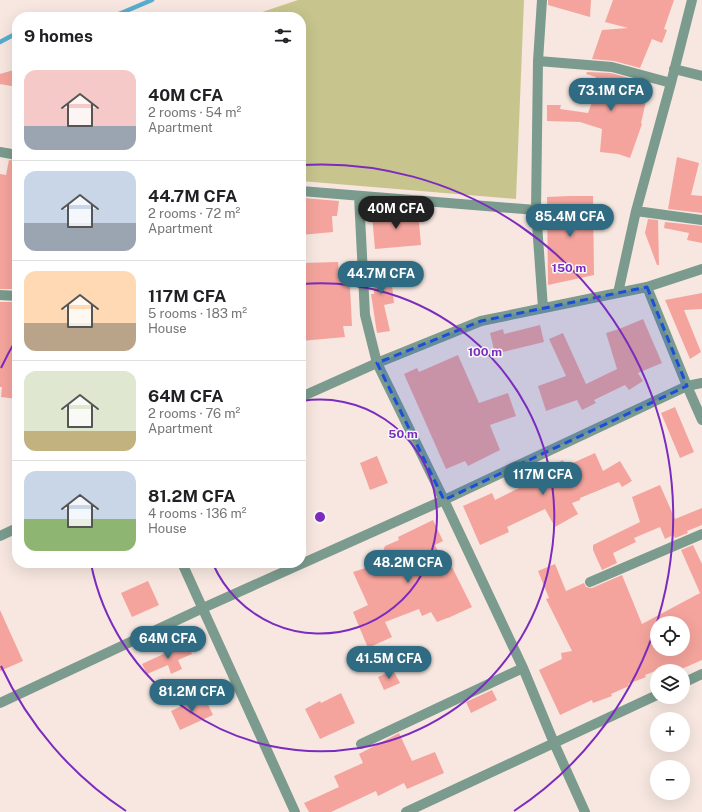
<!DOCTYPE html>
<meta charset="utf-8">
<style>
:root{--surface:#fff;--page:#f2f2f2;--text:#202124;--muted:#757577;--line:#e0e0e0;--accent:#2f6b82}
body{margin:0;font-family:"Public Sans",sans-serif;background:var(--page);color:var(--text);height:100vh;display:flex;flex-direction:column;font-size:15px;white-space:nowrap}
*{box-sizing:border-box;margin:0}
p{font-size:13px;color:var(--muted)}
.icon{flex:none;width:22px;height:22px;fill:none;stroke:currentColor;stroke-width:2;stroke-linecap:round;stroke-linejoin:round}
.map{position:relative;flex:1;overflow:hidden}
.panel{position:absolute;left:12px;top:12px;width:294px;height:556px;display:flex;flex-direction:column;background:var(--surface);border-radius:16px;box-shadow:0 4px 16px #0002}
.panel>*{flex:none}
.controls{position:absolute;left:650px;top:616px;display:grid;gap:8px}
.controls a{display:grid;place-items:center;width:40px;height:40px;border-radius:50%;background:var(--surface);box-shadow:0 4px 16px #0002;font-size:20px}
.price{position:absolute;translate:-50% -34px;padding:0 9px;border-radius:14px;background:var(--accent);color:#fff;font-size:13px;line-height:26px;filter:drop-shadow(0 1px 2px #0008)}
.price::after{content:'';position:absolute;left:50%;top:24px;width:12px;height:9px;margin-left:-6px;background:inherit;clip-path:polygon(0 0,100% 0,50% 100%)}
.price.active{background:#222;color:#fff}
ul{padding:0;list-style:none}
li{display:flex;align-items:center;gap:12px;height:100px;padding:0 12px}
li+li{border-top:1px solid var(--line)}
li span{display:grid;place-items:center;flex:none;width:112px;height:80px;border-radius:12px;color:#555}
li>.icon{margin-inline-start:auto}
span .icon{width:48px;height:48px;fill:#fffc;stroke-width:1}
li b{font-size:17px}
h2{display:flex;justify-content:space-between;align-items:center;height:48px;padding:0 12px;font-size:17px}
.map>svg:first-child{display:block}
.green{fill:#c7c58d}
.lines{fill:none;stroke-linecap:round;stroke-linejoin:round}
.stream{stroke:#57adce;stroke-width:4.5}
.building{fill:#f4a49c;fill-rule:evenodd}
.minor{stroke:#7a9b8d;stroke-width:10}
.marked{fill:#1d4ed8;fill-opacity:0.2;stroke:#1d4ed8;stroke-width:3;stroke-dasharray:8 5;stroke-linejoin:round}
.ring{fill:none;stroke:#7b2cbf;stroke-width:2}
.centre{fill:#7b2cbf;stroke:#f8f8f8;stroke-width:2}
.ring-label{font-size:12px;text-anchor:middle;font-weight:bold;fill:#7b2cbf;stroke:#f8f8f8;stroke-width:3;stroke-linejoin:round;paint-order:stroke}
</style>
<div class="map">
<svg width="702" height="812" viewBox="0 0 702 812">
<rect width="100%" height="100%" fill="#f7e7e0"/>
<path class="green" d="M298,0H524L516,199L301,181V17H247Z"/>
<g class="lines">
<path class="stream" d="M107,17L119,14L152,0
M0,42L17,33"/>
</g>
<path class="building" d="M548,0H591L590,17L548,5Z
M613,0H674L664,29L667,30L662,43L652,39L640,68L614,61L592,59L602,30L628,28L605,22Z
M17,69V87L0,84V74Z
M587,72L611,73L650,84L641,123L642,124L630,158L618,154L600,152L602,129L580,122L547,121V105H561L560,109L588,113L596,91L592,90L596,77L586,74Z
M677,157L699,163L691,195L702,196V213L668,209Z
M9,160L17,161V289H0V174L6,175Z
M570,196H593L594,275L548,285L547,197Z
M303,198L339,201L337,216H332L333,232L301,235V207Z
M418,211L421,245L375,249L372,215Z
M648,219L658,220L659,265H657L645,233Z
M665,222L702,226V243L687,240L689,233L664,228Z
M387,261L388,285H392L394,303L384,305L390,331L377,333L371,294H374L372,262Z
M338,262L339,274L346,273L348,287H350L352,326H343L345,337L301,341V263Z
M702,293V309L684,310L701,352L690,359L665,300Z
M0,302H17V368L13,383H17V399L1,397L2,387H0Z
M643,319L662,363L638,373L643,381L629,390L625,385L594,400L596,403L582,410L577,400L546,411L538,386L566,376L549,339L563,333L586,384L617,369L606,333L619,329Z
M540,325L544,342L495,354L490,333L503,329L504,334Z
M458,355L479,403L508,393L516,416L490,425L500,450L468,466L465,461L446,469L404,374L417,368L419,372Z
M675,407L694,452L680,458L661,413Z
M595,453L603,471L620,461L632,481L622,487L619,482L580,498V500L572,503L578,514L555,527L545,509L507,527L509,532L480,545L463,506L492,493L495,500L535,480L533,474L563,460L566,466Z
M377,456L388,483L370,490L360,463Z
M660,485L675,519L702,508V525L687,531L688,533L675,538L673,535L665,539L660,527L634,538L636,542L613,553L617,563L602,570L593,550V545L640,522L632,497Z
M433,520L443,541L435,545L447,570L452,567L472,607L448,618H447L437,622L431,612L422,616L419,609L385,622L392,637L368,648L353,612L368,605L353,572L378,564L385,546L399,540L398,537Z
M693,545L702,564V660L677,671H671L668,666L645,675L646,677L628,684L629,686L611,694L612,696L593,703L592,700L560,715L539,670L562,659L561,653L572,651L546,599L549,598L538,571L555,564L566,591L584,583L586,587L592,588L622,575L642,624L700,593L681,550ZM657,623H683V649H657Z
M148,581L159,605L132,617L121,593Z
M0,610L23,661L0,671Z
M187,643L192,654L178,660L182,669L171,674L168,665L147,674L142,664Z
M393,670L400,683L384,690L378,677Z
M492,690L497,700L471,713L466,702Z
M341,693L355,723L320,739L305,709L320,701L321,703Z
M204,696L213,715L180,730L171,711Z
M399,733L412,761L435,752L444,773L407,789L404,783L378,796L376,791L331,812H309L304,803L339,787L334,776L363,763L359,754Z"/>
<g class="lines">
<path class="minor" d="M538,61L612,67L671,83
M674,69L702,76
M0,152L17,155
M301,191L536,210L538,61L542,0
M359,196L365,315L377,363L444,500L523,668L554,743L585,812
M536,210L543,308
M636,211L702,220
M647,287L687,386L702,420
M618,293L636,211L671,83L692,0
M0,295L17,296
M301,397L377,363L481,321L647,287L702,269
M0,536L17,528
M182,563L295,812
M590,582L702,534
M683,683L702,674
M0,703L203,608L444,500L687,386L702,383
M361,744L523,668
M406,812L657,695"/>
</g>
<path class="marked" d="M647,287L687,386L444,500L377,363L481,321Z"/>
<g class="ring">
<path d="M302 401A117 117 0 1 1 213 564"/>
<path d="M302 284A234 234 0 1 1 91 564"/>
<path d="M126 811A352 352 0 0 1 1 666M1 368A352 352 0 0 1 17 338M302 165A352 352 0 0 1 514 811"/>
</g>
<circle cx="320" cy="517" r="6" class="centre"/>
<g class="ring-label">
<text x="569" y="272">150 m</text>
<text x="485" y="356">100 m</text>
<text x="403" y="438">50 m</text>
</g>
</svg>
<div class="controls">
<a><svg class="icon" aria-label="locate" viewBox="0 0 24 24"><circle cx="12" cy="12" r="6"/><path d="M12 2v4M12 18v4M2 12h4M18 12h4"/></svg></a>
<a><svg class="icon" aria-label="layers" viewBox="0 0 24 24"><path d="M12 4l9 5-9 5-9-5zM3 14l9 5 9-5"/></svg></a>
<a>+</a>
<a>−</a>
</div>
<b class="price" style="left:611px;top:112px">73.1M CFA</b>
<b class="price active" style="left:396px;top:230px">40M CFA</b>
<b class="price" style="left:570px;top:238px">85.4M CFA</b>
<b class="price" style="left:381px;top:295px">44.7M CFA</b>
<b class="price" style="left:543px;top:496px">117M CFA</b>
<b class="price" style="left:408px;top:584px">48.2M CFA</b>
<b class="price" style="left:168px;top:660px">64M CFA</b>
<b class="price" style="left:389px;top:680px">41.5M CFA</b>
<b class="price" style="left:192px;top:713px">81.2M CFA</b>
<section class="panel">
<h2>9 homes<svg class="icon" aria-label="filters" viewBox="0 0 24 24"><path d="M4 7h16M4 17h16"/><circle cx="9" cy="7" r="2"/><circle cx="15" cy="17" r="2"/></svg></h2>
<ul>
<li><span style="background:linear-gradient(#f6c9c9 70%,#9aa5b1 0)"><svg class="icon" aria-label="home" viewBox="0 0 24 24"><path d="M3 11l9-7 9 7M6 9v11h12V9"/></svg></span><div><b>40M CFA</b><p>2 rooms · 54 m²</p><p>Apartment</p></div></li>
<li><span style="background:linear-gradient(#c9d6e8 65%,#9aa5b1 0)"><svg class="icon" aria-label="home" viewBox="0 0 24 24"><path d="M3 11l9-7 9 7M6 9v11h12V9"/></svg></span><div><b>44.7M CFA</b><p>2 rooms · 72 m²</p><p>Apartment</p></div></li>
<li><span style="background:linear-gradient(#ffd9b3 65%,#b9a48a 0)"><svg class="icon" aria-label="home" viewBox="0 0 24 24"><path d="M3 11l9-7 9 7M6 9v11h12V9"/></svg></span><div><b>117M CFA</b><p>5 rooms · 183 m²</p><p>House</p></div></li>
<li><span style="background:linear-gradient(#dfe7d0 75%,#c2b280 0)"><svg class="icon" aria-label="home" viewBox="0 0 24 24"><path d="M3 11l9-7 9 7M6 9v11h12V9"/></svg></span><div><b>64M CFA</b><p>2 rooms · 76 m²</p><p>Apartment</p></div></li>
<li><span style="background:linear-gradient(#c9d6e8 60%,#8fb573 0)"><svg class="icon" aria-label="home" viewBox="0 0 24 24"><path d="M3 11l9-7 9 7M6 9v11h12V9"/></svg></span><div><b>81.2M CFA</b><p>4 rooms · 136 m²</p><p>House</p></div></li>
</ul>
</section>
</div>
